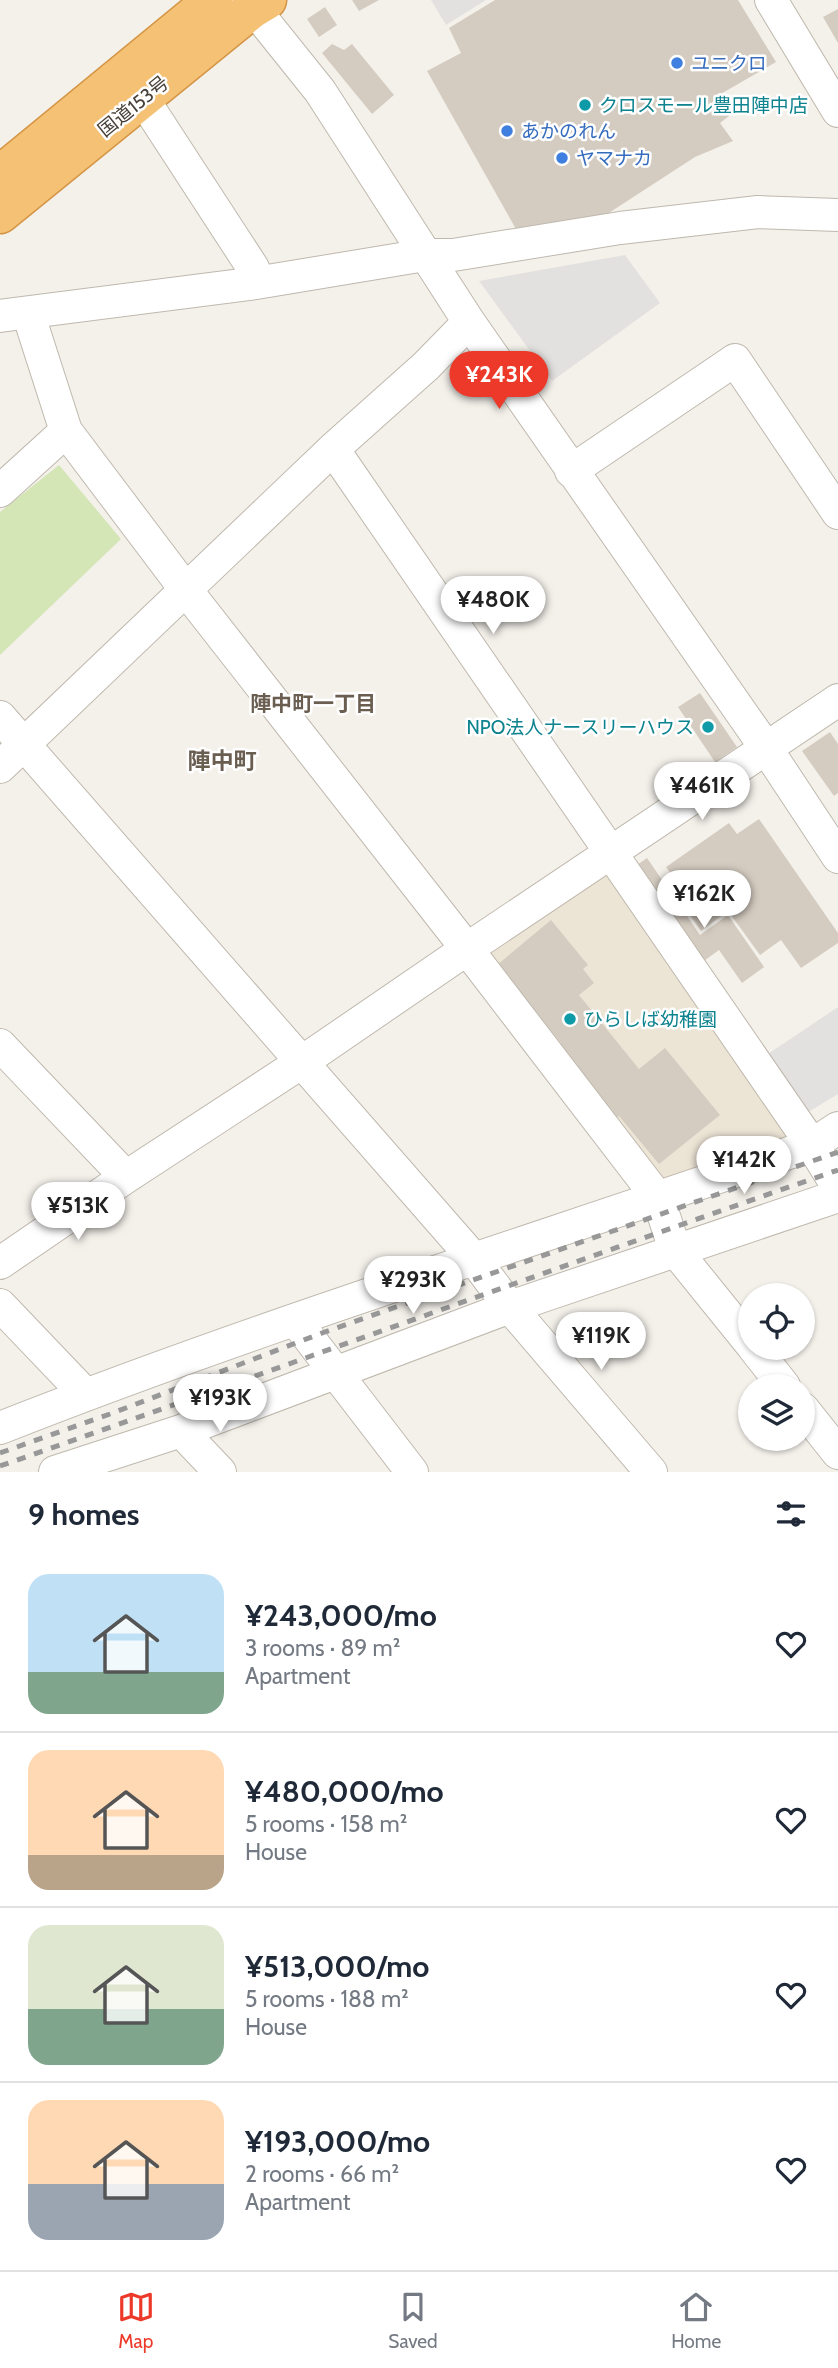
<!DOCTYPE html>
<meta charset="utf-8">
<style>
:root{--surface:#fff;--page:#f6f6f7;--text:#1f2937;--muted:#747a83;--line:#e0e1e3;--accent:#ed3929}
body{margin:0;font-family:Cabin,"Noto Sans JP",sans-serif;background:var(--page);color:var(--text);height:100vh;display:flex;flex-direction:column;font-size:26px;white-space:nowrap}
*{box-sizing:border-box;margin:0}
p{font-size:23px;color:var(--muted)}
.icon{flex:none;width:38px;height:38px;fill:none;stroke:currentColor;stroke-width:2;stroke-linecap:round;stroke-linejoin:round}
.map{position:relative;height:1472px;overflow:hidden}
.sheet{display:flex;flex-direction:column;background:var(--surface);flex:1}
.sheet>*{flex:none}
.controls{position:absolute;left:738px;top:1283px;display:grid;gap:14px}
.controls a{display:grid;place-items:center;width:77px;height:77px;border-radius:50%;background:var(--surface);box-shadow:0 2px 5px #0004;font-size:35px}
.price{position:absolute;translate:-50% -60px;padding:0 16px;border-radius:24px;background:#fff;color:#222;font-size:23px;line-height:46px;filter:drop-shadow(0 2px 4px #0008)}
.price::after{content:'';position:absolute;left:50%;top:42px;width:21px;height:16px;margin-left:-10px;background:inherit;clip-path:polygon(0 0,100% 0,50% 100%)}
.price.active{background:var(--accent);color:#fff}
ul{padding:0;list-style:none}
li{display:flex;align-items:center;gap:21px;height:175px;padding:0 28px}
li+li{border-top:2px solid var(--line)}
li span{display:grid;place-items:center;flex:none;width:196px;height:140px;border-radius:21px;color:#555}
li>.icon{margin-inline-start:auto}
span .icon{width:84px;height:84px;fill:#fffc;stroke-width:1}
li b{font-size:30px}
h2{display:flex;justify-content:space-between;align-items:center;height:84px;padding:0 28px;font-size:30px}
.tab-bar{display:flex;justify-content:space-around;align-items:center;height:98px;border-top:2px solid var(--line);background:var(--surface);font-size:19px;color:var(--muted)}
.tab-bar a{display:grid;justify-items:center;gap:4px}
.tab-bar .active{color:var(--accent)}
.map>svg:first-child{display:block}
.education{fill:#ece4d5}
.green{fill:#d4e6b6}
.parking{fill:#e3e1df}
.building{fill:#d5ccc1}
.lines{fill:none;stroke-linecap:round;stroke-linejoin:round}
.minor-casing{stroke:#bfb8ad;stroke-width:34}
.highway-casing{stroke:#d49545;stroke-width:41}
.minor{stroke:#fff;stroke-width:32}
.highway{stroke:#f5c175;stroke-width:38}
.rail{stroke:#989898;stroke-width:5;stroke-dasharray:9 9;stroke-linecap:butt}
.shop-dot{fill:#3f7fe0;stroke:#fff;stroke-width:2.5}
.culture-dot{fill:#0f9aa8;stroke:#fff;stroke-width:2.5}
.labels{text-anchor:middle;stroke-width:5;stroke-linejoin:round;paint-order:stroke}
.shop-label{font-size:19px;fill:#366cbe;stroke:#fff;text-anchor:start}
.culture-label{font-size:19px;fill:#0d838f;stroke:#fff;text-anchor:start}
.street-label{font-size:19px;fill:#484139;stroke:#fff}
.neighbourhood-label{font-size:21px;font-weight:bold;fill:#6a5e51;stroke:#fff}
.quarter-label{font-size:23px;font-weight:bold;fill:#6a5e51;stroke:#fff}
</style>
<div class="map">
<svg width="838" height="1472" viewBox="0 0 838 1472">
<rect width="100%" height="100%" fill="#f4f1eb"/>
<path class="education" d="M611,866L798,1139L658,1186L480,956Z"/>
<path class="green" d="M59,465L121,539L0,655V512Z"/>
<path class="parking" d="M431,0H486L446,25Z
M625,255L660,303L552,381L479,281Z
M838,1007V1094L805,1114L765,1056Z"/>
<path class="building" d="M352,0H379L359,11Z
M495,0H738L776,62L719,95L729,116L720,123L733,141L695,157L598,220L517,231L427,71L461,53L449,28Z
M325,7L337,25L319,37L307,19Z
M838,9V43L823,17Z
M332,44L344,50L352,44L394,95L372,114L322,53Z
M700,693L737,747L715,762L678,707Z
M830,732L838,744V793L834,796L802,751Z
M759,819L838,933V943L801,968L781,940L760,955L728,911L701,931L673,891L680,886L666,867L729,823L737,834Z
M647,858L700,935L728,915L764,967L742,983L719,950L701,963L634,867Z
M551,920L588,965L583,969L594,983L579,995L639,1069L665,1048L720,1115L659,1164L619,1116L614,1119L556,1047L561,1043L497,965Z"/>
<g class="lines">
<g class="minor-casing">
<path id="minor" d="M247,0L320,91L469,322L766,748L838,857
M771,0L838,111
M143,99L253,268L256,283
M28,313L66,431L186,590L467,949L658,1198L675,1250L751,1344
M0,316L256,283L425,255H453L620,228L758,212L838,215
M333,449L812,1145L838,1187
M571,471L735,360L838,513
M0,491L66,431
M0,717L474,1259L510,1307L651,1472
M0,767L333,449L426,366L469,322
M0,1045L126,1177
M0,1263L126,1177L302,1062L467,949L838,700
M0,1305L85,1394
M296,1321L412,1472
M754,1348L784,1386
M803,1409L838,1453
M0,1428C266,1323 541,1239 812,1145L838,1128
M181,1431L220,1472
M55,1472L181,1431L510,1307L838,1196"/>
</g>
<g class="highway-casing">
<path id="highway" d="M0,175L213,0
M0,214L252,9L267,0"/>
</g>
<use href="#minor" class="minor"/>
<use href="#highway" class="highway"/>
<path class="rail" d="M0,1453L110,1414L322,1333L838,1152
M0,1466C280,1368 558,1267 838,1170"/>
</g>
<g class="shop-dot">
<circle cx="677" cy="63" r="7"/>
<circle cx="507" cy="131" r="7"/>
<circle cx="562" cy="158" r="7"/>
</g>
<g class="culture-dot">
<circle cx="585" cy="105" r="7"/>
<circle cx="708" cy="727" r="7"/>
<circle cx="570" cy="1019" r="7"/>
</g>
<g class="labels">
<g class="shop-label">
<text x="691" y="70">ユニクロ</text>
<text x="521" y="138">あかのれん</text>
<text x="576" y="165">ヤマナカ</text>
</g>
<g class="culture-label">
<text x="599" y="112">クロスモール豊田陣中店</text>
<text x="694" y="734" text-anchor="end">NPO法人ナースリーハウス</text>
<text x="584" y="1026">ひらしば幼稚園</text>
</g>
<g class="street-label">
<text transform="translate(133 106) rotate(-39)" y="7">国道153号</text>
</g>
<g class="neighbourhood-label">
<text x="313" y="711">陣中町一丁目</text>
</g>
<g class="quarter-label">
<text x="222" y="769">陣中町</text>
</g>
</g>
</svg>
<div class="controls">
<a><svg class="icon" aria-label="locate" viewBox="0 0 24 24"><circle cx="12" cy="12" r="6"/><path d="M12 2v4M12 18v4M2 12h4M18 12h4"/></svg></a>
<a><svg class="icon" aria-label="layers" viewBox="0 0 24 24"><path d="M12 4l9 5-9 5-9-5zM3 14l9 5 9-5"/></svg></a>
</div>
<b class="price active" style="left:499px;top:411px">¥243K</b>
<b class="price" style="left:493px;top:636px">¥480K</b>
<b class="price" style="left:702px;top:822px">¥461K</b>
<b class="price" style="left:704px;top:930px">¥162K</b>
<b class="price" style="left:744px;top:1196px">¥142K</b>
<b class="price" style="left:78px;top:1242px">¥513K</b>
<b class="price" style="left:413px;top:1316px">¥293K</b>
<b class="price" style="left:601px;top:1372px">¥119K</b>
<b class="price" style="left:220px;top:1434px">¥193K</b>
</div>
<section class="sheet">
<h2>9 homes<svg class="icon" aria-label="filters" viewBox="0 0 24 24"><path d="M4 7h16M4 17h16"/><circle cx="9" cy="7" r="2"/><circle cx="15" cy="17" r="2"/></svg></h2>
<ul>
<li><span style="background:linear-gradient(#bfe0f5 70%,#7fa58c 0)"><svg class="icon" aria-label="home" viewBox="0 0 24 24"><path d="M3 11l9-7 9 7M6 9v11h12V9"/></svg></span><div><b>¥243,000/mo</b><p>3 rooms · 89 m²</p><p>Apartment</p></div><svg class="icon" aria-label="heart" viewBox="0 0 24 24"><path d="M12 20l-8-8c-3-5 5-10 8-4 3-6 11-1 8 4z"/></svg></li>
<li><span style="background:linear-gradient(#ffd9b3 75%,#b9a48a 0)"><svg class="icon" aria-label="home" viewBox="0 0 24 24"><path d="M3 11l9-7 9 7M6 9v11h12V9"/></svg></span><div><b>¥480,000/mo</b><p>5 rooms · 158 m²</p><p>House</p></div><svg class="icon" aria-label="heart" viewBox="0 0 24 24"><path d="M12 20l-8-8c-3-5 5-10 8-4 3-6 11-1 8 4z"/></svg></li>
<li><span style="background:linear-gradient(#dfe7d0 60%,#7fa58c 0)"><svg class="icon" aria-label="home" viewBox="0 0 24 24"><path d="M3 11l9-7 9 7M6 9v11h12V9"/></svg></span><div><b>¥513,000/mo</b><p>5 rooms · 188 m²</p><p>House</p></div><svg class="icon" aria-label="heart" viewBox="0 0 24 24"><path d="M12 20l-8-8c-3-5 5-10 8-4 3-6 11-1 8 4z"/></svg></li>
<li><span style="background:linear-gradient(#ffd9b3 60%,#9aa5b1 0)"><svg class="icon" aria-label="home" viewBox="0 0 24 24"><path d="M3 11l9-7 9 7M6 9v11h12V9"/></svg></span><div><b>¥193,000/mo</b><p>2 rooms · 66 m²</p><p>Apartment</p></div><svg class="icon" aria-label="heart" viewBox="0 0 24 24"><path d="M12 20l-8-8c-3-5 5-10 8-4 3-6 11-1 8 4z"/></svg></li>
</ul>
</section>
<nav class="tab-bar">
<a class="active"><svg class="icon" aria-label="map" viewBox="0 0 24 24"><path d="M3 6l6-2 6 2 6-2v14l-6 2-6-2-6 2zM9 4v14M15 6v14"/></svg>Map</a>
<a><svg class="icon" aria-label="saved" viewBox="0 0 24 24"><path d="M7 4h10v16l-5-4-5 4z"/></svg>Saved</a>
<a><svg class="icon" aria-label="home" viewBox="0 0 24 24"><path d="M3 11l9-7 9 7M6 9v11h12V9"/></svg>Home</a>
</nav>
